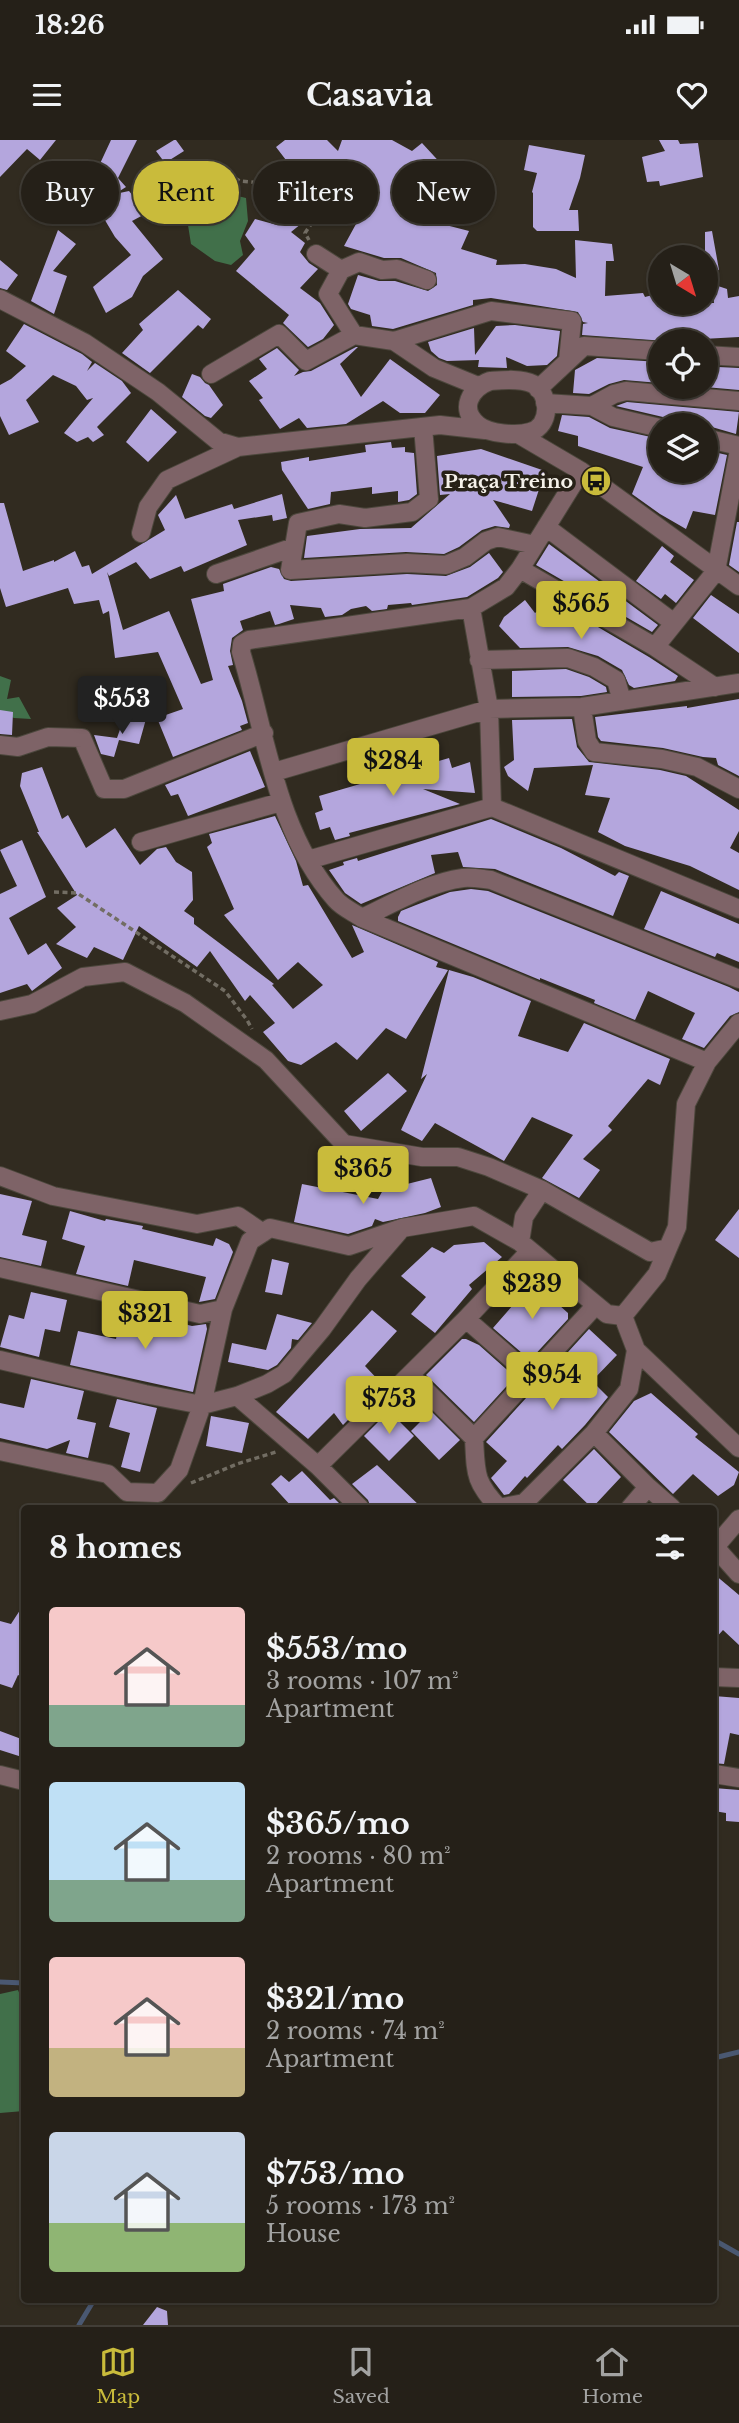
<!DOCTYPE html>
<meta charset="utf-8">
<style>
:root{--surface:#252018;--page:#2d2821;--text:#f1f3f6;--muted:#a3a3a2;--line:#423e37;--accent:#c9bb3b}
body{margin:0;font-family:"Libre Baskerville",serif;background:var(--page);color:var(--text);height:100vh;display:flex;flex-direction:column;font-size:26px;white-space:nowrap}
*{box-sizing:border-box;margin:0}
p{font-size:23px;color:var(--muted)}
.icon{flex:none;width:38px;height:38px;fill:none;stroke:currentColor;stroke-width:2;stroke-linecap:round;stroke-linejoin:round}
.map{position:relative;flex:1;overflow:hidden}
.side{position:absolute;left:21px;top:1365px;width:696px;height:798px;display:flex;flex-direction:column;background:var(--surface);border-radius:7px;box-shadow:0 2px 5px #0004,0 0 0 2px var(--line)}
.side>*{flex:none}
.guide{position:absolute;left:21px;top:21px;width:698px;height:63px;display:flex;gap:14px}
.needle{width:46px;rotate:142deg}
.controls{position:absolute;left:648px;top:105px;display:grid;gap:14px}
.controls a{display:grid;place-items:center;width:70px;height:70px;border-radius:50%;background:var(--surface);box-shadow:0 2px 5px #0004,0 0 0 2px var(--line);font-size:35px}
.price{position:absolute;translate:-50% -60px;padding:0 16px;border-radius:7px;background:var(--accent);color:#111;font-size:23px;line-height:46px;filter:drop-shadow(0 2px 4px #0008)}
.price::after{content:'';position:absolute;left:50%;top:42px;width:21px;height:16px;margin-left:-10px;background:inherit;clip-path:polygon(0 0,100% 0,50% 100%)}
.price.current{background:#222;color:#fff}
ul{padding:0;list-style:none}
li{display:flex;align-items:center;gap:21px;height:175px;padding:0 28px}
li span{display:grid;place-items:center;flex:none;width:196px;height:140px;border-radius:7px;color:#555}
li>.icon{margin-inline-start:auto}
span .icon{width:84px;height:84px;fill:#fffc;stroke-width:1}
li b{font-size:30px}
h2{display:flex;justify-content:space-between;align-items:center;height:84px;padding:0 28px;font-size:30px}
.tag{padding:0 24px;border-radius:32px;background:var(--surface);box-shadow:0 2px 5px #0004,0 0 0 2px var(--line);font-size:24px;line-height:63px}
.tag.current{background:var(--accent);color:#111}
.status{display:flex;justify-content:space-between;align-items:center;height:49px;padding:0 35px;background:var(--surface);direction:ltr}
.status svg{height:19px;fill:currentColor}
header{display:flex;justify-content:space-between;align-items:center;height:91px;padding:0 28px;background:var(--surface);font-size:32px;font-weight:800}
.menu{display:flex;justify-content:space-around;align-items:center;height:98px;border-top:2px solid var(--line);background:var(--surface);font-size:19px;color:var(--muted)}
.menu a{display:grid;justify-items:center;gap:4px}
.menu .current{color:var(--accent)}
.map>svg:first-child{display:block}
.forest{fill:#41704a}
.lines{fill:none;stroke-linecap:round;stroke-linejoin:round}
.stream{stroke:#4a5871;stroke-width:5}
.building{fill:#b4a6dd}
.minor-casing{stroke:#4c473c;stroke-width:20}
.path{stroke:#726d63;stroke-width:3.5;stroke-dasharray:5 3.5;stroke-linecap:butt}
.minor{stroke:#7e6367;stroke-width:18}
.labels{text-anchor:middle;stroke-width:7;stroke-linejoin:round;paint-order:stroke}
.poi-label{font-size:19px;font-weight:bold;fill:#f5f1ea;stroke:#272117;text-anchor:end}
</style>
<div class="status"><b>18:26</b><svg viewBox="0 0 49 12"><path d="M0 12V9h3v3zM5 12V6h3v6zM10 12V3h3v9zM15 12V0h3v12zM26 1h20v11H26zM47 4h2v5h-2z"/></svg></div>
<header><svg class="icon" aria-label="menu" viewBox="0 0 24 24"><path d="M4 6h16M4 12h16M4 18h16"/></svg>Casavia<svg class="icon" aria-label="heart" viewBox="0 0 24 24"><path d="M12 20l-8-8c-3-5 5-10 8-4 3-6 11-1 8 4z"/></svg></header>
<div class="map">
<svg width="739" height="2185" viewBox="0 0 739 2185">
<rect width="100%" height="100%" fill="#312b20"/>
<path class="forest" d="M221,52L246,58L248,81L240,101L243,115L231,125L215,121L191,104L187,79L205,70Z
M0,536L11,540L7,559L19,557L31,579L14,578L0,572Z
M18,1850L24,1865L23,1900L24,1901V1971L0,1973V1854Z"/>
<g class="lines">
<path class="stream" d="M0,1842L24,1843
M714,1918L739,1912
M714,2100L739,2114
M79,2185L94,2160"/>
</g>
<path class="building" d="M0,0H56L40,20L27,9L0,37Z
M111,0H137L118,38L126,47L115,54L129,51L147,73L132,81L163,119L143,136L132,157L106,173L93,147L131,115L115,97L90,55L71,63L64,47L97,30Z
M174,0H176L184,11L165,23L156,11Z
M285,0H327L338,11L342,0H392L412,11L422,3L457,41L447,50L428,30L413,54L407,75L469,91L461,109L497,120L496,125L525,124L556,129L576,138L575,100L612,104L614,121H606L605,156L643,153L645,157L660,153V163H714L712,144L727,149L728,158L739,156V197L666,201L582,195L583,184L588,183L583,182L578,172L491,158L473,160V165L393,189L372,186L370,175L351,169L348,164L358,135L379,141H395L428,151L437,145L436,133L401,118H384L344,106L356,84L334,81L317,71L291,92L305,103L300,112L309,123L318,129L300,148L320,163L334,185L323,199L308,207L283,183L289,175L236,131L255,109L245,95L255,79L277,85L288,68L319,46L296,20L289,24L276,7Z
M659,0H678L680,4L698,3L703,37L660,46L659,41L647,42L642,17L665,11Z
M529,5L585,15L580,38L569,70H578L579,91H537L533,87V53L532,52L537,33L524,30Z
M47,25L61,37L44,57L30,44Z
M208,36L212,59L188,63L184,40Z
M58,90L76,104L53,131L67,136L54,174L31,161Z
M712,91L719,130L705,133V92Z
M0,120L18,135L7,150L0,148Z
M178,150L211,179L203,189L198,185L150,233L122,213L143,190L139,184Z
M24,184L82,214L92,222L87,231L95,223L122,241L131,253L97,287L104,295L93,302L88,297L77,302L64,293L93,258L87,260L76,246L53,235L26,260L39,282L9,295L0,276V245L11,239L26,226L6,211Z
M515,185L560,191L557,216L547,225L527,226L506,217L507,228L478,227L479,220L447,221L439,218L431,211L428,202L474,188L475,215L496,186Z
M356,207H358L340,224L361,257L390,219L440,255L425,273H400L383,261L346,284L307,288L299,278L280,289L259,260L263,258L249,241L267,229L259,219L277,208L299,230L294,236L303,232L311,231Z
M597,218L660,222V243L624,240L609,244L589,254L573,253L575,230Z
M718,227L739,228V250L705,247V228Z
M192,234L200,237L205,243L209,245L223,265L211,278L205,276L182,257Z
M627,262L739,272L736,294L705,285H671L663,277L616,266Z
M151,269L177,292L148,322L126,302Z
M562,275L589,277L610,288L660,299V331H705V310L727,315L715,375L693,371L686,389L660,374L632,354L643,327L578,306V296L558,291Z
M391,302L392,308L405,307V312L414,313L417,354L409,360L398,362V351L372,354V347L331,352L330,364L308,369L282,330L281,322L309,317V321L366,312L365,305Z
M481,309L545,331L532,371L493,360L510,385L509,388L495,386L482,390L459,407L444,414L406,412L304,418L307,396L360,389L411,388L450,354L440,355L437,316Z
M282,354L287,378L273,381L272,375L238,380L247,405L184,432L181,426L150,439L136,422L109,436L107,432L123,490L169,471L201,544L213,540L191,459L224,451L223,444L271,427L279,429L284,439L291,441L407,434L446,436L470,427L489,413L503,432L498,438L467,457L412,465L411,463L388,465L387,469L372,471L366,466L351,469L342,475L325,477L321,468L290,465L294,479L279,484L275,485L270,471L240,481L243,490L232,498L230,511L233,525L228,526L242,561L248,583L240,586L242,590L173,617L157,578L183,569L158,512L115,518L109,471L103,474L99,460L74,464L68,448L6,467L0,448V363H4L23,431L54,420V422L75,411L82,427L89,425L92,434L165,390L158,375L176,355L185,379L232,364L234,369Z
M737,382H739V432L729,425Z
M549,404L658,485L652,492L536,425Z
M662,406L674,416L670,422L694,440L676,463L665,454L661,459L636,441Z
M711,455L739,474V513L693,478Z
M525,460L535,473L552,460L649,517L678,536L675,541L634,548L629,545L622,530L598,516L568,507L520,508L499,486L504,477Z
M566,529L589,537L606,547L607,552L581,556L512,557V531Z
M739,559V636L718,625L716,618L703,617L663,608L601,601L598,597L595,577L687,566V568Z
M0,570L13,572L12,595L0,594Z
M125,575L146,579L139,604L119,600L114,617L101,614L94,595L117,598Z
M572,579L577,607L589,622L660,630L686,636L739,670V691L730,708L739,713V750L690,726L625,706L598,692L610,658L585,655L593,625L534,628L528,651L508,636L504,627L514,620L512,580Z
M250,611L265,647L188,676L178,654L171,656L165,645Z
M449,618L452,628L470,622L475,653L423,649L460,664L349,693L350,696L335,700L330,687L320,690L315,673L323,670L319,656Z
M42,627L62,679L68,675L86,708L115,688L140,725L157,709L166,707L176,722L192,732L193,760L184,771L194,778V784L274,844L272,845L293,869L323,845L298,822L278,840L224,775L234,769L207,707L212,703L209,694L275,676L296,721L303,746L308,745L352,818L364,812L352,785L438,822L436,827L448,830L406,899L386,888L357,920L336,902L301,925L288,921L263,892L275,883L250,855L245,861L210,811L197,827L139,786L123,820L94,807L87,818L56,804L76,787L57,768L77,755L37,692H39L20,646L22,633Z
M491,679L561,708L615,736L619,732L629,736L613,776L495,729L463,727L458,712L431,715L435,733L361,764L345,753L329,730L344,725L343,722L357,718L358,721Z
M22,700L46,757L9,778L28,815L46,803L62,828L32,851L27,844L0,853V754L17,746L0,710Z
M471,749L488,751L729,847L739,852V872L730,876L704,908L682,899L695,873L648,851L635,880L594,863L595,860L540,838V840L398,781V777L401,771L416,765L450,752Z
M661,751L739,784V822L717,813L715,817L644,789Z
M449,830L473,837L531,861L518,896L568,912L584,883L670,919L660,945L648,939L608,986L612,990L583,1019L600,1030L579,1058L542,1038L573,995L532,977L504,1021L435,983L422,1001L401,990L427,934L421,939Z
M388,933L407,951L361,991L344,971Z
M431,1038L441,1067L425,1073L383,1082L375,1079L372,1086L348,1094L294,1082L302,1044L378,1059L383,1050Z
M0,1054L32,1061L22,1095L47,1101L41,1126L0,1117Z
M739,1069V1118L715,1100Z
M70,1071L105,1081L106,1079L143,1086L142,1089L213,1106L216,1098L229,1104L233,1112L215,1159L199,1162L206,1137L134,1120L128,1146L76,1134L85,1106L62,1099Z
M484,1102L502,1117L469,1145L472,1149L435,1193L411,1174L426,1157L401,1136L432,1107L444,1113L454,1105Z
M272,1119L289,1123L282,1155L265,1152Z
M533,1142L568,1173V1179L530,1220L493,1188Z
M31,1152L67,1160L60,1192L45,1189L39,1217L0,1207L9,1175L24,1179Z
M122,1168L171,1186L172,1181L192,1186L206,1184L207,1189L193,1252L70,1225L78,1191L116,1199Z
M372,1170L397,1191L365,1226L383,1245L343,1285L334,1273L308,1299L276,1272Z
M277,1174L312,1183L298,1200L292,1199L291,1208L277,1225L268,1230L228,1222L232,1203L266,1210Z
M589,1189L617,1215L592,1241L608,1257L585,1285L562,1309L558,1305L527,1338L525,1336L509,1354L504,1355L491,1338L507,1321L486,1302Z
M462,1199H466L479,1205L515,1237L474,1282L426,1235Z
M31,1239L84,1251L77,1279L96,1283L88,1318L66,1313L70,1300L47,1309L0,1298V1263L24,1268Z
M651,1253L698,1294L695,1297L739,1332L734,1345L718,1356L693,1334L673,1354L609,1292L634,1261Z
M117,1259L157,1268L140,1332L121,1327L130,1293L109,1287Z
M389,1271L414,1296L389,1321L364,1296Z
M431,1271L460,1300L439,1320L411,1291Z
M211,1276L249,1283L242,1313L206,1306Z
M594,1309L621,1337L592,1368L563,1340Z
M377,1325L422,1368H371L368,1360L352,1344Z
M302,1331L330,1360L334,1358L344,1368H293L271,1344L281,1335L289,1342Z
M714,1434L739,1455V1505L723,1490L714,1500Z
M24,1464V1538L18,1535L12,1548L0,1544V1481L11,1484Z
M714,1556L739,1558V1595L730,1593L724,1624L714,1623Z
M0,1591L24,1600L22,1617L0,1610Z
M714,1648L739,1650V1682L726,1681V1673L714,1671Z
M157,2167L167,2171L168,2185H143Z"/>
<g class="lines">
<g class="minor-casing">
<path id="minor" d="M316,114L341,130L328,154L354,195L394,201L491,171L572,181L568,221
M341,130L359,122L382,130L397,129L427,140
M0,159L85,203L158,252L218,301L238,307L440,285L485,290
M394,201L434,228L478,246
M705,215L739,217
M211,234L279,194L306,221L354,195
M490,241C503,240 521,238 533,244C551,254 551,286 530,292C517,296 489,294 478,285C458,269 471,248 490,241Z
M538,249L584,206L660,211
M545,263L592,266L614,254L626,251L739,261
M592,266L613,277L660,288
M518,294L581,331L739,446
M705,298L739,306
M581,331L520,429L506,447L471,468L249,500L242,504L241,512C266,594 276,693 336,760C342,767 353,772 362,778L707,922
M546,387L674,483
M141,393L148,367L167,340L238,307
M294,407L290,430L407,423L446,425L465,417L486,401L498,397L535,405
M520,429L655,507L715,547
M216,434L294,407L298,383L339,374L365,378L412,372L429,359L423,287
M471,468L489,569L492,667
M655,507L716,431L739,310
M479,520L568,518L594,527L616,540L622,561
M582,567L587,601L594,612L662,619L697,627L739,649
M0,605L18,607L48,597L82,598L104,649H124L264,593
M274,632L489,569L582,567L739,543
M141,702L281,662
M308,720L492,667L739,769
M362,778C394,763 427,743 463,738C472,737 482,739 491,740L739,839
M0,871L32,864L83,837L125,832L185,863L266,920L344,1004L422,1017H458L489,1027L542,1050L650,1112L668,1108L677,1087L686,964L707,922L739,883
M0,1036L53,1056L197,1084L238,1076L263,1093
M520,1102L524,1077L542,1050
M0,1128L200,1174L223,1169L250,1101L270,1088L349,1106L402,1088L474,1076L520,1102L607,1174L623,1176L657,1134L668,1108
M623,1176L636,1210L629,1249L594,1293L648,1347L630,1368
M466,1179L531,1236
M636,1210L739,1308
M0,1220L145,1254L202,1265L237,1256L267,1244L284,1234L322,1189L358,1139L402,1088
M410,1235L474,1298C476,1334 474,1341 499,1368L524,1363L594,1293
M237,1256L318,1326
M474,1298L595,1166
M0,1311L108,1334L127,1352L158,1353L179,1330L202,1265L223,1169
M648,1347L672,1368
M360,1368L318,1326L466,1179L530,1111
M714,1406L739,1434
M714,1408L739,1379
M714,1537L739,1538
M714,1634L739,1638
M0,1635L24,1641"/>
</g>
<path class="path" d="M187,34L219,29L240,41L283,45L297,52L316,77L305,93L309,100
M54,752L77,753L225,851L247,880L252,889
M191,1343L237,1324L276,1312"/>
<use href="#minor" class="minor"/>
</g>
<defs>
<g id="bus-disc" transform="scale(1.575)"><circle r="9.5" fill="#c9bb3b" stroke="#272117"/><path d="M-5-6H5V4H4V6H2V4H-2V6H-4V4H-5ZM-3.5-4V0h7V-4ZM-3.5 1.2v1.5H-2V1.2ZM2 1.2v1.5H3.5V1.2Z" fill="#111"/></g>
</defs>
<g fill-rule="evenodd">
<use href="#bus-disc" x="596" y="341"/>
</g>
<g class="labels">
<g class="poi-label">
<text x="573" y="348">Praça Treino</text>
</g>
</g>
</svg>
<div class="controls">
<a><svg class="needle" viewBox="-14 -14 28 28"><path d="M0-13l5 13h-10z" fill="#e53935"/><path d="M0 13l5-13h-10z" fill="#a3a3a2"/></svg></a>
<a><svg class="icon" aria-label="locate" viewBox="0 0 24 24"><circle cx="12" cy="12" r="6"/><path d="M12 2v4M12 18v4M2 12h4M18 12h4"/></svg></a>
<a><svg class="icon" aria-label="layers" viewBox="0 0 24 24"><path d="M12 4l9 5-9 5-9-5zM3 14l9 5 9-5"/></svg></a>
</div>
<b class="price" style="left:581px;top:501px">$565</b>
<b class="price current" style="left:122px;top:596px">$553</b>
<b class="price" style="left:393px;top:658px">$284</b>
<b class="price" style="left:363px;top:1066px">$365</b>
<b class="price" style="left:532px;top:1181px">$239</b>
<b class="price" style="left:145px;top:1211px">$321</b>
<b class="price" style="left:552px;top:1272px">$954</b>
<b class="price" style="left:389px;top:1296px">$753</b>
<div class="guide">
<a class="tag">Buy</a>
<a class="tag current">Rent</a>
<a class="tag">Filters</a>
<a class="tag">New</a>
</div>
<section class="side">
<h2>8 homes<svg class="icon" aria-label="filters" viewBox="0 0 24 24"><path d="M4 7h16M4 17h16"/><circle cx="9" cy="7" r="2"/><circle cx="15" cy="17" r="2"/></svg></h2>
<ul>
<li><span style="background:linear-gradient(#f6c9c9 70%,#7fa58c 0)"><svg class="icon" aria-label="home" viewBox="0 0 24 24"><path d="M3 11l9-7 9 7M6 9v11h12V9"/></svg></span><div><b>$553/mo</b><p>3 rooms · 107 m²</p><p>Apartment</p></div></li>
<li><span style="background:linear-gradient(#bfe0f5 70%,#7fa58c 0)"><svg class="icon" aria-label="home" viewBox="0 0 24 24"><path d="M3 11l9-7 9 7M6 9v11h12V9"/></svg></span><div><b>$365/mo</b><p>2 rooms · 80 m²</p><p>Apartment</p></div></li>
<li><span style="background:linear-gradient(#f6c9c9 65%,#c2b280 0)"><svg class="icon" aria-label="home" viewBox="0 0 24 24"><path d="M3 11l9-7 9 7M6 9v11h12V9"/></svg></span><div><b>$321/mo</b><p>2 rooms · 74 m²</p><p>Apartment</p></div></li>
<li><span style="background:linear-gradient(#c9d6e8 65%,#8fb573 0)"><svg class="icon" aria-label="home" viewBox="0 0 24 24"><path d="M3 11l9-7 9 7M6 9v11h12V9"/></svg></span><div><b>$753/mo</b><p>5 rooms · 173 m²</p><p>House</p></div></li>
</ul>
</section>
</div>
<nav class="menu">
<a class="current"><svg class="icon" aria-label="map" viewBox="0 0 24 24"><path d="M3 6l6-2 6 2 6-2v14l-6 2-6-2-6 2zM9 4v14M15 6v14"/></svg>Map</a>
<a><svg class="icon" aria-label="saved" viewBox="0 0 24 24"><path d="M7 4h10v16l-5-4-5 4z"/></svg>Saved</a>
<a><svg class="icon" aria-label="home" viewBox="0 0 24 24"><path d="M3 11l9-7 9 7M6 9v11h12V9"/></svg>Home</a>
</nav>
